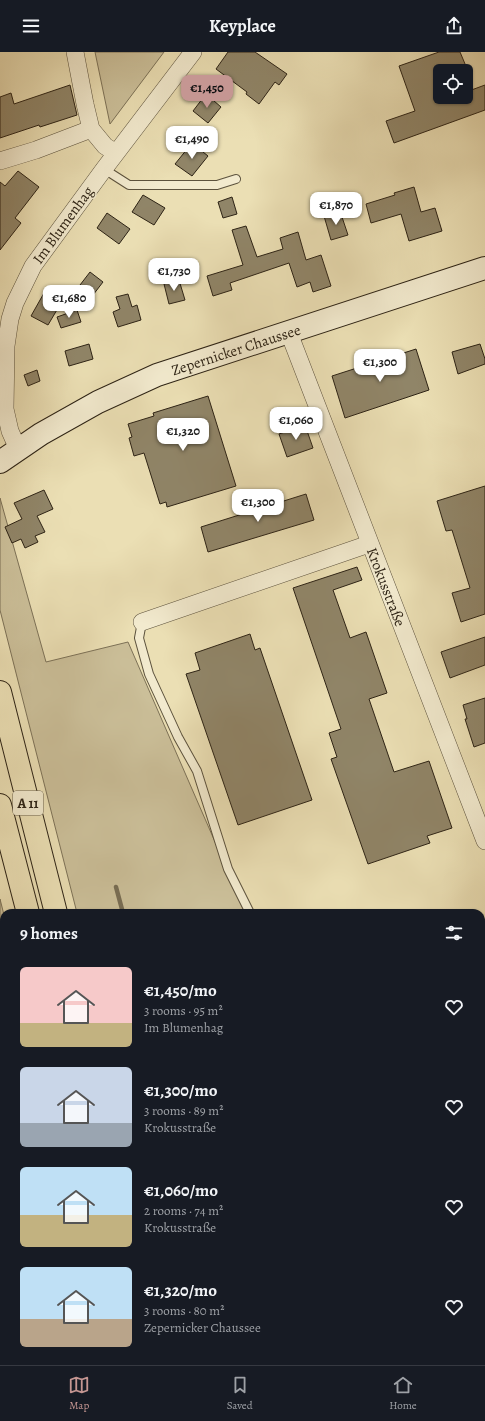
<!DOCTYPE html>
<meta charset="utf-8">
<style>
:root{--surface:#171b24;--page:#242831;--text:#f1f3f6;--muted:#9ea1a6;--line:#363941;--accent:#c59692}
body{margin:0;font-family:Alegreya,serif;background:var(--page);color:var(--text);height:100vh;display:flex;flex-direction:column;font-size:15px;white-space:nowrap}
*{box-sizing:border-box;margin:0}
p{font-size:13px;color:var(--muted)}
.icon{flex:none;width:22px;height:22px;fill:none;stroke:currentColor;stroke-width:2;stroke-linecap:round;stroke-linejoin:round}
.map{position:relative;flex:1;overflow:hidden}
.side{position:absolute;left:0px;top:857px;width:485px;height:456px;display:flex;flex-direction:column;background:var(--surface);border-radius:12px 12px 0 0;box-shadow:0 1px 3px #0004}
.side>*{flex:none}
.tools{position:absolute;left:433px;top:12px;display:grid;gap:8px}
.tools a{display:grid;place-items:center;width:40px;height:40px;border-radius:6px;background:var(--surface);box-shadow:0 1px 3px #0004;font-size:20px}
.price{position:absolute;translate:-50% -34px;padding:0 9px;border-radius:8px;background:#fff;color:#222;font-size:13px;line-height:26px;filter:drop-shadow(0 1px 2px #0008)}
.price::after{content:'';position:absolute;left:50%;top:24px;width:12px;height:9px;margin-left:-6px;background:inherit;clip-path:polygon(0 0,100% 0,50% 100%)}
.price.current{background:var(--accent);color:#111}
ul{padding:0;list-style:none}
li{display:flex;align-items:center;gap:12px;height:100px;padding:0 20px}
li span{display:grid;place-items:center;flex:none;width:112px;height:80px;border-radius:6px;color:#555}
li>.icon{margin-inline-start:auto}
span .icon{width:48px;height:48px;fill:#fffc;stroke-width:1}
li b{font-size:17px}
h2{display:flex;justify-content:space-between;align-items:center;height:48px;padding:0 20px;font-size:17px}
header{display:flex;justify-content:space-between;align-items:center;height:52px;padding:0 20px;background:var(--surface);font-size:18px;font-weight:600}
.menu{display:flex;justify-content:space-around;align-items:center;height:56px;border-top:1px solid var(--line);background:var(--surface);font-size:11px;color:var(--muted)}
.menu a{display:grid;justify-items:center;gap:2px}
.menu .current{color:var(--accent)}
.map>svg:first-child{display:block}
.green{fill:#cbbf99;stroke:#7c7157}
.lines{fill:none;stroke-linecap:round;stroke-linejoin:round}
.stream{stroke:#786d54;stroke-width:4.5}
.building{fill:#908568;stroke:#2d2315}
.lane-casing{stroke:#5c523d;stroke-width:10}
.street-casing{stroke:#5c523d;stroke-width:18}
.secondary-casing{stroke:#2d2315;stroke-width:24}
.highway-casing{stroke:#2d2315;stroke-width:24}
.lane{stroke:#f2eace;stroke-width:8}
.street{stroke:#f2eace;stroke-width:17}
.secondary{stroke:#f2eace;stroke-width:22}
.highway{stroke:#ebdfb4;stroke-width:22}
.labels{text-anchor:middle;stroke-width:3;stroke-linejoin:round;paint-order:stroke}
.shield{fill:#f2eace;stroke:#685f4c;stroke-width:1}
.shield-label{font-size:14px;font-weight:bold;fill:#2d2315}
.street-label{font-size:15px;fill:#2d2315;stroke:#f2eace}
</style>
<header><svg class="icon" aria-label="menu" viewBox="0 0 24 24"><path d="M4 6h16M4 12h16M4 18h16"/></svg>Keyplace<svg class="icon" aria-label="share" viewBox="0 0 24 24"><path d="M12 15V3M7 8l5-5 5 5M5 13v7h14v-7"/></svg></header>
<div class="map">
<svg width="485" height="1313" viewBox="0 0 485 1313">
<rect width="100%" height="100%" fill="#ebdfb4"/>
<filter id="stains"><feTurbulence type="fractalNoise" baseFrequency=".005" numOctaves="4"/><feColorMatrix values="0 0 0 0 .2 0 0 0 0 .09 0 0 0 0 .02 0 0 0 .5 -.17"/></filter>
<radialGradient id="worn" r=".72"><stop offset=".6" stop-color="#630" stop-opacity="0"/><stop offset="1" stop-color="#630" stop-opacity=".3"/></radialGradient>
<path class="green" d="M95,0H164L110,72Z
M0,446L46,610L128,590L246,861H77L0,558Z
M0,847L4,863V1309H117L118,1313H0Z
M485,1017V1259L481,1261V1018Z
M485,1268V1301L481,1303V1270Z
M190,1309H359L349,1313H191Z
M381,1309H465L455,1313H371Z"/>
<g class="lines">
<path class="stream" d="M116,835L123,861
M481,1278L485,1276
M244,1309L245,1313
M390,1313L400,1309"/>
</g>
<path class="building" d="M228,0H255L287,22L279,33L275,30L259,52L246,42L247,40L216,17Z
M439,0H460L468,19H440V45H466V40L485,33V58L394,91L386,69L415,59L399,14Z
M70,33L77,63L40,75L39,73L0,86V45L11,41L14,52Z
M206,42L221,55L208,71L193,59Z
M192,91L208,104L192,124L175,112Z
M18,119L39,135L15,166L21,171L0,198V130L5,134Z
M414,135L421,160L435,156L442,179L409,189L401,162L371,171L366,152L395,143L394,141Z
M143,143L165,156L154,173L132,160Z
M232,145L237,162L223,166L218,150Z
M340,159L348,183L331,188L324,164Z
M107,161L130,177L119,192L97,176Z
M246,174L257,205L283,197L280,186L298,180L306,208L321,203L331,234L313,240L310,230L297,235L289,211L230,231L232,238L213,244L207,224L243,213L232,178Z
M90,220L103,230L93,243L80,233Z
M179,228L185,248L169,252L164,232Z
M44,241L61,251L48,273L31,264Z
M128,242L132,255L137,253L141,268L118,275L113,260L120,257L116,245Z
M77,258L81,270L61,276L57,265Z
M89,292L93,307L69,314L65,299Z
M480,292L485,307V312L458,322L452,300Z
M416,297L429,338L345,366L332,324Z
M37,318L40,329L28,334L24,323Z
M208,344L236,434L167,455L166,450L160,452L144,401L134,404L129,386L132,385L128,372L154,364L153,361Z
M305,373L313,396L287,405L279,382Z
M485,434V562L461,570L452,541L470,536L452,478L446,479L437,449Z
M44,438L53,457L37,464L45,480L35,484L38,490L25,496L21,487L12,491L5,475L22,467L14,451Z
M306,442L314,468L208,500L201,475Z
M357,515L362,528L333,538L350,586L366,580L387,641L369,647L394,720L429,709L452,776L427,784L430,791L368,812L331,707L337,705L329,681L341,677L293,536Z
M250,582L255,598L260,596L312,748L238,773L186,622L200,618L195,601Z
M485,585V613L450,626L441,600Z
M485,646V691L474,695L465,667H467L463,653Z"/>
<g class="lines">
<g class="lane-casing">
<path id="lane" d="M104,117L129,133H217L236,127
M142,570L139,586L149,622L178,685L197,719L228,817L250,861"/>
</g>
<g class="street-casing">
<path id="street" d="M75,0L85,52L91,77L105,94L116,101
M0,109L36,98L91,77
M289,281L485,789
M18,397L10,379L5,357L6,294L10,267L15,251L33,214L104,117L193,0
M142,570L369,492"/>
</g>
<g class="secondary-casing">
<path id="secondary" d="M0,410L41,382L98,350L157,323L485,216"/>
</g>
<g class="highway-casing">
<path id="highway" d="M0,640L56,861
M0,753L28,861
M142,1309L143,1313
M169,1309L170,1313"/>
</g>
<use href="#lane" class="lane"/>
<use href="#street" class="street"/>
<use href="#secondary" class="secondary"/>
<use href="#highway" class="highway"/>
</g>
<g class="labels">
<rect class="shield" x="13" y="739" width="30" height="24" rx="3"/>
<g class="shield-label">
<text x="28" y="756">A 11</text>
</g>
<g class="street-label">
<text transform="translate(63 173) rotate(-54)" y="5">Im Blumenhag</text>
<text transform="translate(236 298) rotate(-18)" y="5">Zepernicker Chaussee</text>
<text transform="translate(386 535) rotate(69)" y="5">Krokusstraße</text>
</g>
</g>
<rect width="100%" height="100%" filter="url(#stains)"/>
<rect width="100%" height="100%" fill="url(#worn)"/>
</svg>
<div class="tools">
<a><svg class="icon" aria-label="locate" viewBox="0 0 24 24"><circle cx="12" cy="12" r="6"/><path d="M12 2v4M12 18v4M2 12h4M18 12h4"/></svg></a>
</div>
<b class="price current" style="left:207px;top:57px">€1,450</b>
<b class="price" style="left:192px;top:108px">€1,490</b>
<b class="price" style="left:336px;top:174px">€1,870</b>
<b class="price" style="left:174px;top:240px">€1,730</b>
<b class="price" style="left:69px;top:267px">€1,680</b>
<b class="price" style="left:380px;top:331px">€1,300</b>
<b class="price" style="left:296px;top:389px">€1,060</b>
<b class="price" style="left:183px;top:400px">€1,320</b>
<b class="price" style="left:258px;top:471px">€1,300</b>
<section class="side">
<h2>9 homes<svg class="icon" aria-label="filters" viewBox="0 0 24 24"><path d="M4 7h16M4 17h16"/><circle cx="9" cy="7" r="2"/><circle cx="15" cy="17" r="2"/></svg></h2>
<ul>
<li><span style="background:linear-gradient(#f6c9c9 70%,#c2b280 0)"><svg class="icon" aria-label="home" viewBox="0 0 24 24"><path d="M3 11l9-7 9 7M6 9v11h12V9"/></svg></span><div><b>€1,450/mo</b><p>3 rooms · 95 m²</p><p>Im Blumenhag</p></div><svg class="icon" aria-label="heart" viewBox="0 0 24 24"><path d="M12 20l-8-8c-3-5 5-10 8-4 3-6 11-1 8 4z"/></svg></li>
<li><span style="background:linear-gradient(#c9d6e8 70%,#9aa5b1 0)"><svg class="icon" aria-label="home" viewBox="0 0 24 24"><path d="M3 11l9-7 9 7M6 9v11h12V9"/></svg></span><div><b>€1,300/mo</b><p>3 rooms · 89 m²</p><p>Krokusstraße</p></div><svg class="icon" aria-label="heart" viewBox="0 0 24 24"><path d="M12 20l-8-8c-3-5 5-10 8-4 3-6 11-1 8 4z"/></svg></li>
<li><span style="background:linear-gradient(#bfe0f5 60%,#c2b280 0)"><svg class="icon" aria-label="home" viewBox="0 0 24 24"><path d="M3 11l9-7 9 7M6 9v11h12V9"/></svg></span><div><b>€1,060/mo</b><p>2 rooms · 74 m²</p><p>Krokusstraße</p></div><svg class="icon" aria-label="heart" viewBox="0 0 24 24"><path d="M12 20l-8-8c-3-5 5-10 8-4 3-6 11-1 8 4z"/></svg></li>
<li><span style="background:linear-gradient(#bfe0f5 65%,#b9a48a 0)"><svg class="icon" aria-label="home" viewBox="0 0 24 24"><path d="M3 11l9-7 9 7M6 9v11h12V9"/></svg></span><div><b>€1,320/mo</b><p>3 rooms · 80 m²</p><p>Zepernicker Chaussee</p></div><svg class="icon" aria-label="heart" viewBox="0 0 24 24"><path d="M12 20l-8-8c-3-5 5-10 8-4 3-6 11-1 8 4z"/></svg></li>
</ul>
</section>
</div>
<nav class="menu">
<a class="current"><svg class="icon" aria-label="map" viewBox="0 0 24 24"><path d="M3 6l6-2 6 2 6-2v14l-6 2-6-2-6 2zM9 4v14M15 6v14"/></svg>Map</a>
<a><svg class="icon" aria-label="saved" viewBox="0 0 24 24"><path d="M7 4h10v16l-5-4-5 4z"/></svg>Saved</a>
<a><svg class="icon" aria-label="home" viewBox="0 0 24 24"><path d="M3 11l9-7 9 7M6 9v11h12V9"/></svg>Home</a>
</nav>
